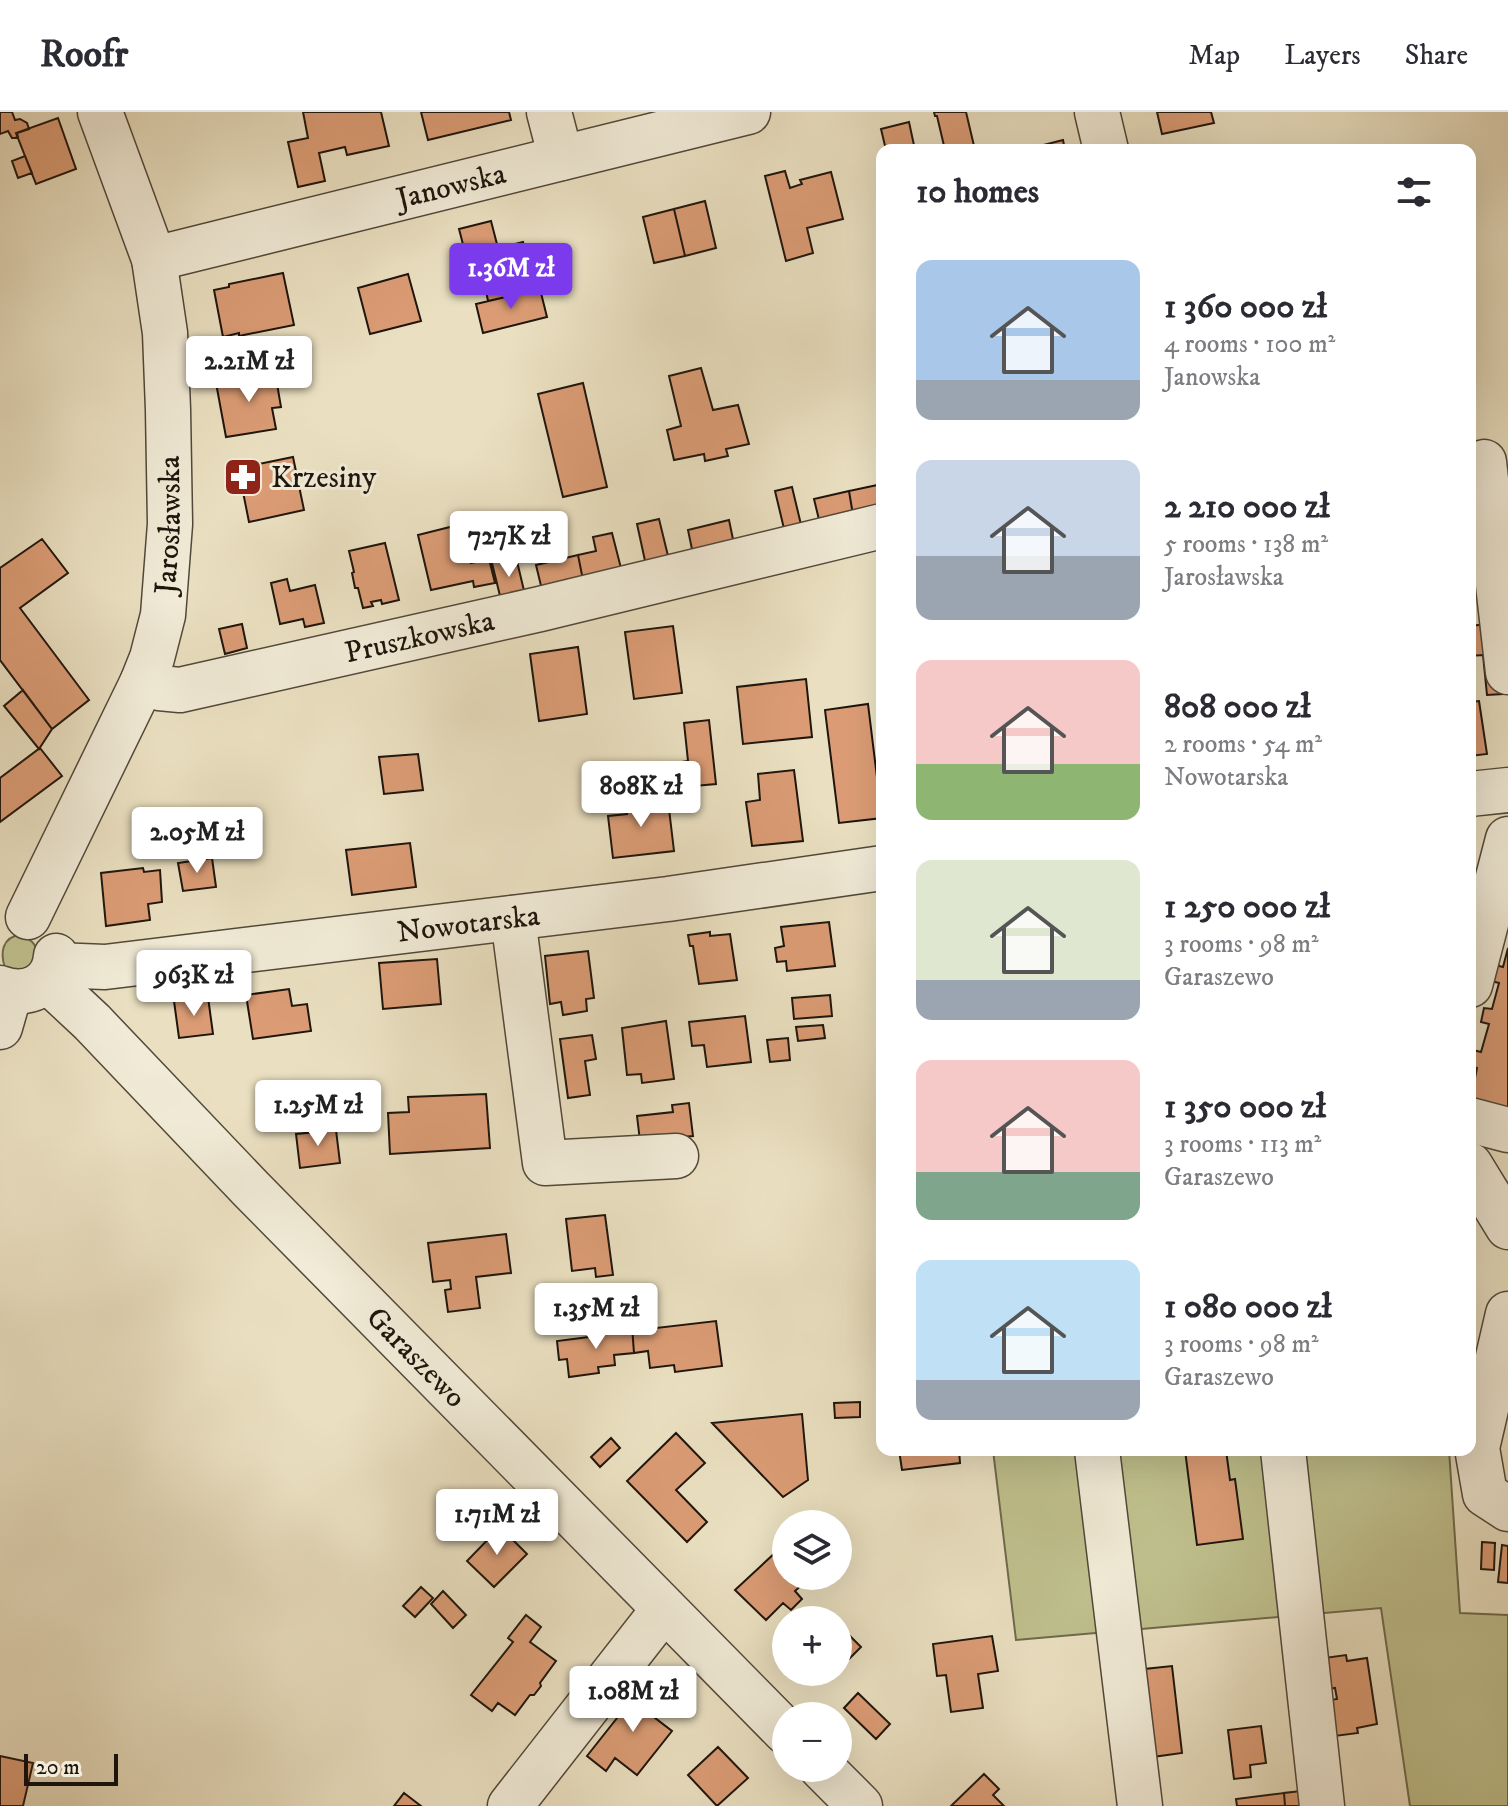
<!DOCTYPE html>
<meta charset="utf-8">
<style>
:root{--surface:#fff;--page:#f7f7f7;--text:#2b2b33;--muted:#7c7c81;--line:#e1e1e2;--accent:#7c3aed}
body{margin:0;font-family:"IM FELL DW Pica",serif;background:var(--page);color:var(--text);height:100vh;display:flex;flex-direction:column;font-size:30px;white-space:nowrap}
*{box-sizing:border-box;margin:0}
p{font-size:26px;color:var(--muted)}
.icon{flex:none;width:44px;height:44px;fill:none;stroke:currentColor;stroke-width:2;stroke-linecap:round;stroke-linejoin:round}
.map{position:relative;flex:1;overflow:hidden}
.details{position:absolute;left:876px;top:32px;width:600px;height:1312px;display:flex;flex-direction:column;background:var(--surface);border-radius:16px;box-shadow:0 8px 32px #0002}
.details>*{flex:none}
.fabs{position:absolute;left:772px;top:1398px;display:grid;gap:16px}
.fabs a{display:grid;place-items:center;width:80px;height:80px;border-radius:50%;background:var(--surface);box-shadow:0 8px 32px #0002;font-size:40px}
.scale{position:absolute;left:24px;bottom:20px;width:94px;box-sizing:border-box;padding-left:8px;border:4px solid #1e150d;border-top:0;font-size:22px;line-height:28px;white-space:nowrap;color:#1e150d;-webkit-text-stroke:6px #f1ebd7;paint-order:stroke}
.price{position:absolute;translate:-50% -68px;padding:0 18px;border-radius:8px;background:#fff;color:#222;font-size:26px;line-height:52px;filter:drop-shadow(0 2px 4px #0008)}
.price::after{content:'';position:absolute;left:50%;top:48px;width:24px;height:18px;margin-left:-12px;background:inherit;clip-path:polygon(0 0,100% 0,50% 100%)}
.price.active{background:var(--accent);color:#fff}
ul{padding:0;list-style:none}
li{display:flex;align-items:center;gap:24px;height:200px;padding:0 40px}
li span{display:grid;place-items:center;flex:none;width:224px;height:160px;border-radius:16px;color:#555}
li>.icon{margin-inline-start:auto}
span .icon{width:96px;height:96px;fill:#fffc;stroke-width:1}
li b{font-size:34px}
h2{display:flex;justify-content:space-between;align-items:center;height:96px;padding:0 40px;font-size:34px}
header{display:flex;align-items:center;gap:48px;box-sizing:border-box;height:112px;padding:0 40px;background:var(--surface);border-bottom:2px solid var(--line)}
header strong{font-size:38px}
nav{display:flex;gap:44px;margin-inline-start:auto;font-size:28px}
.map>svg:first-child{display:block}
.green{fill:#bfc08d;stroke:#6e6a4d;stroke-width:2}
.building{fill:#db9c75;stroke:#1e150d;stroke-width:2}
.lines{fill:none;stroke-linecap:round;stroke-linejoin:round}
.minor-casing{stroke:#51483a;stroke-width:47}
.minor{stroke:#f1ebd7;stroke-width:44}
.labels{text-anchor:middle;stroke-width:6;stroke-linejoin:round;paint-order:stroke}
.street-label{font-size:30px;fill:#1e150d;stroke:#f1ebd7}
.poi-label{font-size:30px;fill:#1e150d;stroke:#f1ebd7;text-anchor:start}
</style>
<header>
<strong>Roofr</strong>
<nav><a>Map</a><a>Layers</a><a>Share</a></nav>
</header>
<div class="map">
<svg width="1508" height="1694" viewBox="0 0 1508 1694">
<rect width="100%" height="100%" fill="#eae0c1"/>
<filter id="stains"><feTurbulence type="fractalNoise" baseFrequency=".0025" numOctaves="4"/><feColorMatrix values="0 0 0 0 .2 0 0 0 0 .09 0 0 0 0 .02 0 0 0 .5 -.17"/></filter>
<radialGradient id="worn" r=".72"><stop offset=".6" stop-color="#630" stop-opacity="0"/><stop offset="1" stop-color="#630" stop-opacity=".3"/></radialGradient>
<path class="green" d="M20,823C44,832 37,844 26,860L5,856C0,841 2,825 20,823Z
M993,1338H1449L1460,1501L1508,1503V1694H1410L1381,1496L1016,1528Z"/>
<path class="building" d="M0,0H12L15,8L20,7L27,11L29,17L17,21L18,25L15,26H12L8,19L0,22Z
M303,0H381L389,34L347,43L345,35L319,41L325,69L298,75L288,30L308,26Z
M421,0H509L511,8L428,28Z
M934,0H966L975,38H945L937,4H935Z
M1157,0H1211L1214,11L1162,22Z
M58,6L76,57L36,72L16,21Z
M909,10L915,38H886L881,17Z
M1063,28L1065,38H1024Z
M25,44L32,61L18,66L12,49Z
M785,59L790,76L802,72L800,68L831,60L843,107L807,116L813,141L786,149L765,64Z
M705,89L716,136L685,144L674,97Z
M674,97L685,144L654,151L643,105Z
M491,109L498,136L466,144L459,117Z
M523,130L528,152L524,153L525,159L518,161L523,181L488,189L484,169L472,172L466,144Z
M283,161L294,213L239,224V221L223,225L214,178L229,175V172Z
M408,162L421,209L370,222L358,176Z
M540,177L547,205L483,221L476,192Z
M701,256L713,298L738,293L749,332L726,337L728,344L705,349L704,342L674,348L667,318L681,314L669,264Z
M275,260L281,295L272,296L276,317L226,325L216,271Z
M583,271L607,375L563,385L538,282Z
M293,345L304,398L249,410L243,380L235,381L230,358Z
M882,372V402L854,409L849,379Z
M792,375L803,421L786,425L775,379Z
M849,379L854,409L821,416L814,387Z
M659,407L670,452L647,458L637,412Z
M729,408L735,437L694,447L688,418Z
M462,412L471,451L489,447L495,471L474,475L473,469L431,478L418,423Z
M612,421L623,464L584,473L578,443L596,439L593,425Z
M42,427L68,461L20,496L89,588L52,617L0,548V456Z
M385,431L399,488L382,492L381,488L371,490L373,494L363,496L358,476H355L352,461L354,460L349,439Z
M515,441L526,487L502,492L491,447Z
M578,443L584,473L542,478L536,453Z
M287,467L290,479L315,473L324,511L305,515L303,507L280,512L271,471Z
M1496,511L1503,582L1487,583L1483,543L1470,544V514Z
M242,512L247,536L225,542L219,517Z
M673,514L682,581L634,587L625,520Z
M578,535L587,602L539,609L530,542Z
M806,567L812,625L743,632L737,575Z
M23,578L52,617L39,637L4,594Z
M1479,589L1487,642L1470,644V590Z
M868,592L882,706L839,711L825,598Z
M709,608L716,672L683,675L681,650L688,649L684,611Z
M40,636L62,664L0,710V666Z
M418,642L423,678L384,682L379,645Z
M794,658L803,729L752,734L746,690L760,688L758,662Z
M648,682L651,699L669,697L674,739L613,746L608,704L627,702L624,685Z
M231,697L236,731L211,733L208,700Z
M410,731L416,775L352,783L346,738Z
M212,746L216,775L183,779L178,751Z
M143,756L144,760L160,758L162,790L148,792L150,808L106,814L101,761Z
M829,810L835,854L787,859L786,849L777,850L775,836L784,834L781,815Z
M710,820V824L730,822L737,868L699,872L693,834H690L688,823Z
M1508,836V1016L1470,1007V965L1475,966L1477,956L1470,954V951L1473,938L1481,940L1489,912L1481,910L1484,896L1492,897L1499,871L1491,869L1495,853L1503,855Z
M588,839L594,886L586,887L587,899L563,903L561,890L550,892L545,844Z
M437,847L441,892L383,897L379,851Z
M289,877L292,894L307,892L311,919L253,927L246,883Z
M830,883L832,904L794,907L792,886Z
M208,885L213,922L179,926L174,889Z
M745,904L751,950L707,955L704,933L692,934L689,910Z
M666,909L674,967L642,971L641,962L627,963L622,916Z
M823,913L825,926L798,929L796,915Z
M592,923L596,947L585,949L590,983L568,986L560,927Z
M788,926L790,948L770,950L767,928Z
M486,982L490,1036L390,1042L388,1001L409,1000L408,985Z
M689,991L693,1024L640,1029L637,1004L673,1000L672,993Z
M319,1014H326L331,1018H336L340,1051L300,1056L296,1022L316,1020Z
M605,1103L613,1163L596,1165L595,1156L572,1159L566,1107Z
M506,1122L511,1161L476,1165L480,1196L448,1200L445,1178L451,1177L450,1168L433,1170L428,1131Z
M716,1209L722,1254L675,1260L674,1253L650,1256L648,1239L634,1241L632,1214L647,1213L648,1217Z
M632,1214L634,1241L614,1243L615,1253L598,1255L599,1261L569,1265L567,1247L559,1248L557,1229L604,1223V1218Z
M860,1290V1305L835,1306L834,1291Z
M802,1302L808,1368L783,1385L712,1311Z
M676,1321L705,1351L676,1378L707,1410L687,1430L627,1369Z
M611,1326L620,1336L600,1355L591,1345Z
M899,1338H959L960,1351L902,1358Z
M1185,1338H1226L1230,1368L1235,1367L1243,1427L1197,1433Z
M500,1415L527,1442L494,1475L467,1449Z
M1482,1430L1495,1431L1494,1458L1481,1457Z
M1502,1433L1508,1434V1471L1498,1470Z
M776,1440L786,1450V1464H801L806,1469L795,1479L802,1487L791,1498L783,1491L766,1508L735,1478Z
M421,1475L433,1486L415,1505L403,1494Z
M443,1479L466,1503L453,1516L431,1492Z
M526,1503L541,1515L530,1530L556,1549L540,1571L541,1574L534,1583H530L515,1603L498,1591L492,1599L471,1583L513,1530L508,1526Z
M838,1512L861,1535L838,1558Z
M992,1524L998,1559L978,1562L983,1596L951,1600L946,1563L937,1564L933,1532Z
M1346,1543L1347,1549L1367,1546L1377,1612L1357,1616L1358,1621L1335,1624L1330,1588L1337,1587L1335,1576L1328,1577L1324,1546Z
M1172,1554L1182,1641L1145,1646L1135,1558Z
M648,1567L662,1578L646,1599L672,1619L637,1663L615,1646L606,1659L587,1644Z
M858,1581L890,1612L876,1627L844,1596Z
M1261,1614L1266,1651L1250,1653L1251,1665L1234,1667L1228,1618Z
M718,1635L748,1666L717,1694L688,1663Z
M0,1644L33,1651L23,1694H0Z
M984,1662L999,1677L993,1683L1004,1694H951Z
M1301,1679L1303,1694H1285L1284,1681Z
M404,1681L421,1694H394Z
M1284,1681L1285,1694H1237L1236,1687Z"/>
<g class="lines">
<g class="minor-casing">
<g id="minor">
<path d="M549,0L561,46"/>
<path d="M1097,0L1106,38"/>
<path id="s1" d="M154,147L748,0"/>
<path d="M1484,350L1508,560"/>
<path id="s2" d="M142,571L159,576L180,578L540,497L882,414"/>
<path d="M1470,682L1508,678"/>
<path id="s3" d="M28,805L142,571L152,546L163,503L170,412L168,298L165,221L154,147L100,0"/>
<path d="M513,806L545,1051L676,1044"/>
<path id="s4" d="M55,853L105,855L668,787L882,756"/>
<path id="s5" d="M47,868L92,910L251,1077L786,1620"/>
<path d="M1470,873L1508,727"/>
<path d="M0,876C26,886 54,874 56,844"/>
<path d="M0,915L10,880"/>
<path d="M1470,1008L1508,1018"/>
<path d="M1470,1053L1508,1115"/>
<path d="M1508,1202L1477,1336L1485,1382L1508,1397"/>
<path d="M1097,1338L1140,1694"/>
<path d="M1283,1338L1322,1694"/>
<path d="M822,1656L860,1694"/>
<path d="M510,1694L664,1497"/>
</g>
</g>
<use href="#minor" class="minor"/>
</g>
<defs>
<g id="pharmacy-square" transform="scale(2)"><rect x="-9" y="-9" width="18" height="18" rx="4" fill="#8f2418" stroke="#f1ebd7"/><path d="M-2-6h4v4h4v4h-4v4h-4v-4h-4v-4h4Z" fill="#fff"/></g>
</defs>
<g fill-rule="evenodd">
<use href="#pharmacy-square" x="243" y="365"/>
</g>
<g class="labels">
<g class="street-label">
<text dy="10" stroke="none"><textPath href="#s1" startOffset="306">Janowska</textPath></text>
<text dy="10" stroke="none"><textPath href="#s3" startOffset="422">Jarosławska</textPath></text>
<text dy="10" stroke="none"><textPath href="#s2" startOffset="284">Pruszkowska</textPath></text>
<text dy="10" stroke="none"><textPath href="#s4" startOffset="416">Nowotarska</textPath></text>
<text dy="10" stroke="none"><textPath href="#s5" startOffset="528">Garaszewo</textPath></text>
</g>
<g class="poi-label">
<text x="271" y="375">Krzesiny</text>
</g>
</g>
<rect width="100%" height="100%" filter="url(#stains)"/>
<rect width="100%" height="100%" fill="url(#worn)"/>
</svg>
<div class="fabs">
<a><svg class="icon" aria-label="layers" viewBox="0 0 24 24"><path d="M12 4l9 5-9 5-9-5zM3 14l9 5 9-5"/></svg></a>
<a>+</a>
<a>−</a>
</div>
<div class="scale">20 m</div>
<b class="price active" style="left:511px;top:199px">1.36M zł</b>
<b class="price" style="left:249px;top:292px">2.21M zł</b>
<b class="price" style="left:509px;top:467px">727K zł</b>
<b class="price" style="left:641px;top:717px">808K zł</b>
<b class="price" style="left:197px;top:763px">2.05M zł</b>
<b class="price" style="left:194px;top:906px">963K zł</b>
<b class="price" style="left:318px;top:1036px">1.25M zł</b>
<b class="price" style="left:596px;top:1239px">1.35M zł</b>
<b class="price" style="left:497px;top:1445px">1.71M zł</b>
<b class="price" style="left:633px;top:1622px">1.08M zł</b>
<section class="details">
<h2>10 homes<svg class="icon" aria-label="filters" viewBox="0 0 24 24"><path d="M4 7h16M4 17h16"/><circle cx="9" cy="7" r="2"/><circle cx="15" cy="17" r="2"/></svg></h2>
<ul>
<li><span style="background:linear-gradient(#a9c7e8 75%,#9aa5b1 0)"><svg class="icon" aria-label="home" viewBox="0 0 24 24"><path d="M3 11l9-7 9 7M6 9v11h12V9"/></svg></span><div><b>1 360 000 zł</b><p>4 rooms · 100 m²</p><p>Janowska</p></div></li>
<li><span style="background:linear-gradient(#c9d6e8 60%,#9aa5b1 0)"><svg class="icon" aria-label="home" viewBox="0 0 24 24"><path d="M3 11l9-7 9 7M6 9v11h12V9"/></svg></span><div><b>2 210 000 zł</b><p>5 rooms · 138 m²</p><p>Jarosławska</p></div></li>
<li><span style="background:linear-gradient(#f6c9c9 65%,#8fb573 0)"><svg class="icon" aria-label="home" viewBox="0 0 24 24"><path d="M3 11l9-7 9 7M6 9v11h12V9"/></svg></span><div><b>808 000 zł</b><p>2 rooms · 54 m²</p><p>Nowotarska</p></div></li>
<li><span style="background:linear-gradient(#dfe7d0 75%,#9aa5b1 0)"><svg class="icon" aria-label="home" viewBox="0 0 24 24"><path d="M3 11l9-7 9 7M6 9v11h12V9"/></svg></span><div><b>1 250 000 zł</b><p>3 rooms · 98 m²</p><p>Garaszewo</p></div></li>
<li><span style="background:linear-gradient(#f6c9c9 70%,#7fa58c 0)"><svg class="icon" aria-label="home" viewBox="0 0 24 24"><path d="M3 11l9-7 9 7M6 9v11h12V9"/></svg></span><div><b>1 350 000 zł</b><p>3 rooms · 113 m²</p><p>Garaszewo</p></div></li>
<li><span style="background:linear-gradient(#bfe0f5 75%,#9aa5b1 0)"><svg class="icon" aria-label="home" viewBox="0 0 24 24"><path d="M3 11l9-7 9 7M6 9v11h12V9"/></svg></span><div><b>1 080 000 zł</b><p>3 rooms · 98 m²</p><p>Garaszewo</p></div></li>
</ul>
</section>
</div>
